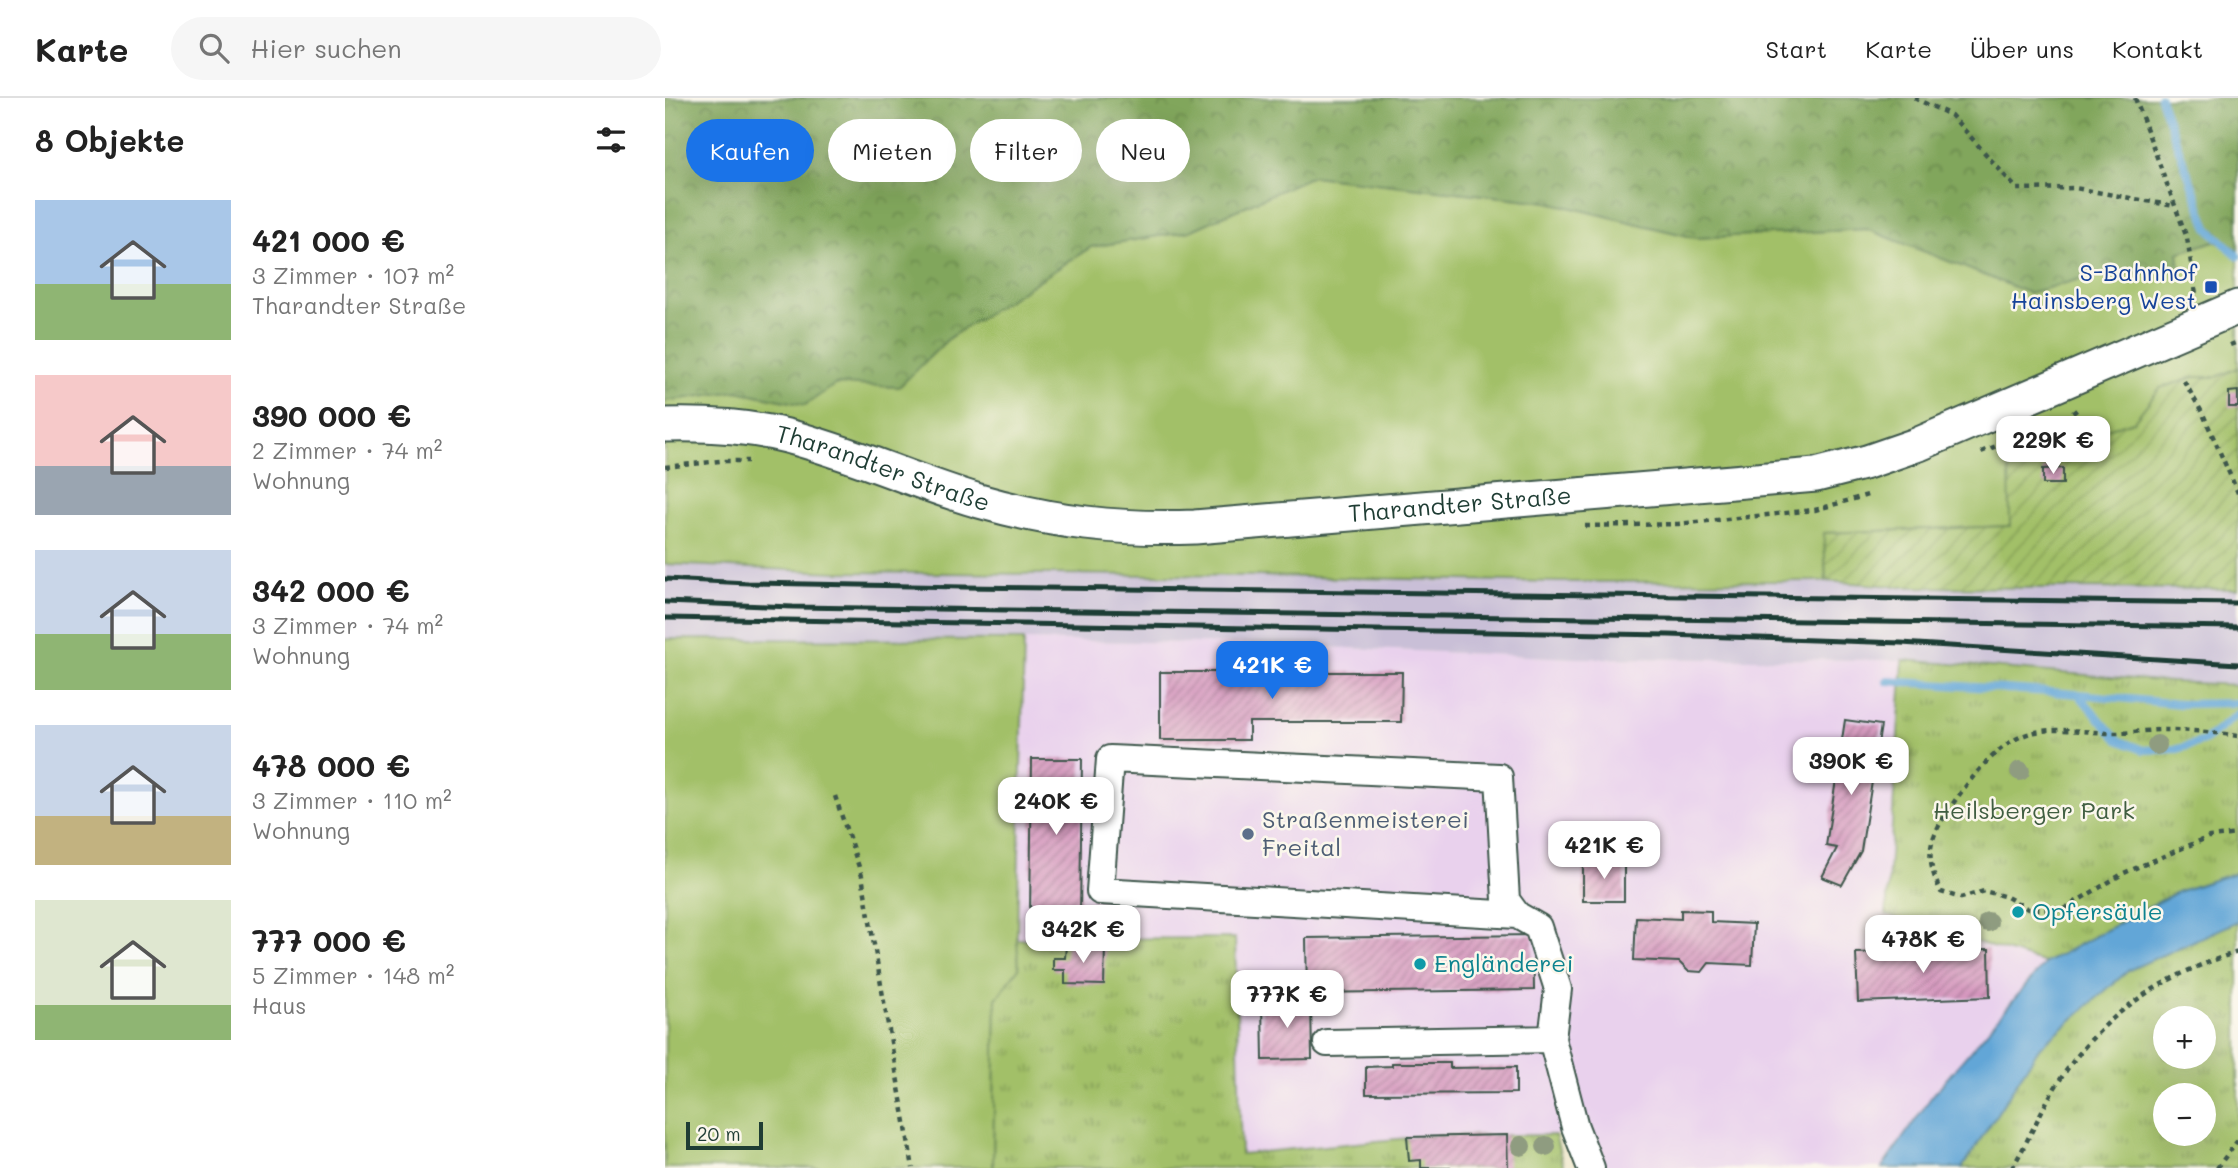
<!DOCTYPE html>
<html lang="de">
<meta charset="utf-8">
<style>
:root{--surface:#fff;--page:#f6f6f6;--text:#222;--muted:#767676;--line:#e0e0e0;--accent:#1a73e8}
body{margin:0;font-family:Mali,sans-serif;background:var(--page);color:var(--text);height:100vh;display:flex;flex-direction:column;font-size:26px;white-space:nowrap}
*{box-sizing:border-box;margin:0}
p{font-size:23px;color:var(--muted)}
.icon{flex:none;width:38px;height:38px;fill:none;stroke:currentColor;stroke-width:2;stroke-linecap:round;stroke-linejoin:round}
.map{position:relative;flex:1;overflow:hidden}
.side{display:flex;flex-direction:column;background:var(--surface);width:665px}
.side>*{flex:none}
.top-card{position:absolute;left:21px;top:21px;width:665px;height:63px;display:flex;gap:14px}
.tools{position:absolute;left:1488px;top:908px;display:grid;gap:14px}
.tools a{display:grid;place-items:center;width:63px;height:63px;border-radius:50%;background:var(--surface);box-shadow:0 7px 28px #0002;font-size:35px}
.scale{position:absolute;left:21px;bottom:18px;width:77px;box-sizing:border-box;padding-left:7px;border:4px solid #1f3d34;border-top:0;font-size:19px;line-height:24px;white-space:nowrap;color:#1f3d34;-webkit-text-stroke:5px #fbf7ec;paint-order:stroke}
.price{position:absolute;translate:-50% -60px;padding:0 16px;border-radius:14px;background:#fff;color:#222;font-size:23px;line-height:46px;filter:drop-shadow(0 2px 4px #0008)}
.price::after{content:'';position:absolute;left:50%;top:42px;width:21px;height:16px;margin-left:-10px;background:inherit;clip-path:polygon(0 0,100% 0,50% 100%)}
.price.on{background:var(--accent);color:#fff}
ul{padding:0;list-style:none}
li{display:flex;align-items:center;gap:21px;height:175px;padding:0 35px}
li span{display:grid;place-items:center;flex:none;width:196px;height:140px;border-radius:0px;color:#555}
li>.icon{margin-inline-start:auto}
span .icon{width:84px;height:84px;fill:#fffc;stroke-width:1}
li b{font-size:30px}
h2{display:flex;justify-content:space-between;align-items:center;height:84px;padding:0 35px;font-size:30px}
.chip{padding:0 24px;border-radius:32px;background:var(--surface);box-shadow:0 7px 28px #0002;font-size:24px;line-height:63px}
.chip.on{background:var(--accent);color:#fff}
header{display:flex;align-items:center;gap:42px;box-sizing:border-box;height:98px;padding:0 35px;background:var(--surface);border-bottom:2px solid var(--line)}
header strong{font-size:33px}
nav{display:flex;gap:38px;margin-inline-start:auto;font-size:24px}
.search{width:490px;height:63px;background:var(--page);display:flex;align-items:center;gap:18px;box-sizing:border-box;padding:0 24px;border-radius:38px;color:var(--muted);font-size:26px}
main{display:flex;flex:1;min-height:0}
.map>svg:first-child{display:block}
.built{fill:#e9d1ed}
.railway{fill:#c9bfd7}
.grass{fill:#a2c068;stroke:#607e4e;stroke-width:2}
.forest{fill:url(#forest-crowns);stroke:#507248;stroke-width:2}
.park{fill:url(#park-tufts);stroke:#607e4e;stroke-width:2;fill-rule:evenodd}
.garden{fill:url(#garden-furrows);stroke:#607e4e;stroke-width:2}
.water{fill:#62a6d7;stroke:#407286;stroke-width:2}
.lines{fill:none;stroke-linecap:round;stroke-linejoin:round}
.stream{stroke:#62a6d7;stroke-width:8}
.building{fill:url(#building-hatch)}
.minor-casing{stroke:#3e574b;stroke-width:30}
.major-casing{stroke:#3e574b;stroke-width:37}
.path{stroke:#3e574b;stroke-width:4.5;stroke-dasharray:5 5;stroke-linecap:butt}
.minor{stroke:#fff;stroke-width:26}
.major{stroke:#fff;stroke-width:33}
.rail{stroke:#1f3d34;stroke-width:5}
.tree{fill:#8f9c80}
.transit-dot{fill:#1a4fb4;stroke:#fbf7ec;stroke-width:2.5}
.service-dot{fill:#5c6f8a;stroke:#fbf7ec;stroke-width:2.5}
.culture-dot{fill:#0f9aa8;stroke:#fbf7ec;stroke-width:2.5}
.labels{text-anchor:middle;stroke-width:5;stroke-linejoin:round;paint-order:stroke}
.transit-label{font-size:24px;fill:#164399;stroke:#fbf7ec;text-anchor:end}
.street-label{font-size:24px;fill:#1f3d34;stroke:#fbf7ec}
.park-label{font-size:24px;fill:#405e41;stroke:#fbf7ec}
.service-label{font-size:24px;fill:#4e5e75;stroke:#fbf7ec;text-anchor:start}
.culture-label{font-size:24px;fill:#0d838f;stroke:#fbf7ec;text-anchor:start}
</style>
<header>
<strong>Karte</strong>
<div class="search"><svg class="icon" aria-label="search" viewBox="0 0 24 24"><circle cx="10" cy="10" r="6"/><path d="M15 15l6 6"/></svg>Hier suchen</div>
<nav><a>Start</a><a>Karte</a><a>Über uns</a><a>Kontakt</a></nav>
</header>
<main>
<section class="side">
<h2>8 Objekte<svg class="icon" aria-label="filters" viewBox="0 0 24 24"><path d="M4 7h16M4 17h16"/><circle cx="9" cy="7" r="2"/><circle cx="15" cy="17" r="2"/></svg></h2>
<ul>
<li><span style="background:linear-gradient(#a9c7e8 60%,#8fb573 0)"><svg class="icon" aria-label="home" viewBox="0 0 24 24"><path d="M3 11l9-7 9 7M6 9v11h12V9"/></svg></span><div><b>421 000 €</b><p>3 Zimmer · 107 m²</p><p>Tharandter Straße</p></div></li>
<li><span style="background:linear-gradient(#f6c9c9 65%,#9aa5b1 0)"><svg class="icon" aria-label="home" viewBox="0 0 24 24"><path d="M3 11l9-7 9 7M6 9v11h12V9"/></svg></span><div><b>390 000 €</b><p>2 Zimmer · 74 m²</p><p>Wohnung</p></div></li>
<li><span style="background:linear-gradient(#c9d6e8 60%,#8fb573 0)"><svg class="icon" aria-label="home" viewBox="0 0 24 24"><path d="M3 11l9-7 9 7M6 9v11h12V9"/></svg></span><div><b>342 000 €</b><p>3 Zimmer · 74 m²</p><p>Wohnung</p></div></li>
<li><span style="background:linear-gradient(#c9d6e8 65%,#c2b280 0)"><svg class="icon" aria-label="home" viewBox="0 0 24 24"><path d="M3 11l9-7 9 7M6 9v11h12V9"/></svg></span><div><b>478 000 €</b><p>3 Zimmer · 110 m²</p><p>Wohnung</p></div></li>
<li><span style="background:linear-gradient(#dfe7d0 75%,#8fb573 0)"><svg class="icon" aria-label="home" viewBox="0 0 24 24"><path d="M3 11l9-7 9 7M6 9v11h12V9"/></svg></span><div><b>777 000 €</b><p>5 Zimmer · 148 m²</p><p>Haus</p></div></li>
</ul>
</section>
<div class="map">
<svg width="1573" height="1070" viewBox="0 0 1573 1070">
<defs>
<pattern id="forest-crowns" width="20" height="18" patternUnits="userSpaceOnUse" patternTransform="scale(1.75)"><rect width="20" height="18" fill="#81a65c"/><path d="M2 6a3 3 0 1 1 6 0M12 15a3 3 0 1 1 6 0" fill="none" stroke="#69884d"/></pattern>
<pattern id="park-tufts" width="24" height="20" patternUnits="userSpaceOnUse" patternTransform="scale(1.75)"><rect width="24" height="20" fill="#a2c068"/><path d="M3 7l-1-3M5 7V3M7 7l1-3M15 17l-1-3M17 17v-4M19 17l1-3" fill="none" stroke="#839d56"/></pattern>
<pattern id="garden-furrows" width="10" height="10" patternUnits="userSpaceOnUse" patternTransform="scale(1.75)"><rect width="10" height="10" fill="#a2c068"/><path d="M-1 1l2-2M0 10L10 0M9 11l2-2" fill="none" stroke="#839d56"/></pattern>
<pattern id="building-hatch" width="6" height="6" patternUnits="userSpaceOnUse" patternTransform="scale(1.75)"><rect width="6" height="6" fill="#d597be"/><path d="M-1 1l2-2M0 6l6-6M5 7l2-2" fill="none" stroke="#ac7c9b"/></pattern>
</defs>
<rect width="100%" height="100%" fill="#fbf7ec"/>
<filter id="ink" filterUnits="userSpaceOnUse"><feTurbulence type="fractalNoise" baseFrequency=".0143" numOctaves="2"/><feDisplacementMap in="SourceGraphic" scale="14" xChannelSelector="R" yChannelSelector="G"/><feConvolveMatrix kernelMatrix="1 2 1 2 8 2 1 2 1" color-interpolation-filters="sRGB"/></filter>
<filter id="wash" filterUnits="userSpaceOnUse"><feTurbulence type="fractalNoise" baseFrequency=".00686" numOctaves="4" result="noise"/><feDisplacementMap in="SourceGraphic" scale="28" xChannelSelector="R" yChannelSelector="G"/><feGaussianBlur stdDeviation="1.57" result="paint"/><feColorMatrix in="noise" values="0 0 0 0 0 0 0 0 0 0 0 0 0 0 0 0 0 1.4 0 .05"/><feComposite in="paint" operator="in"/></filter>
<g filter="url(#wash)">
<rect width="100%" height="100%" fill="#efe8cc"/>
<path class="built" d="M359,542L588,546L912,560L1238,562L1221,817L1380,865L1267,998L1217,1070H939L921,1025L890,1037L764,1038L575,1056L569,841H352Z"/>
<path class="railway" d="M0,466L172,474L591,478L896,484L1161,483L1242,489L1573,491V587L1506,584L1238,562L912,560L588,546L359,542L0,541Z"/>
<path class="grass" d="M647,78L883,104L1031,140L1202,131L1364,195L1426,178L1480,175L1515,170L1513,155L1549,143L1573,152V270L1552,279H1530L1495,290L1469,323L1393,346L1345,428L1159,435L1161,483L896,484L591,478L172,474L0,466V303L72,293L140,307L171,286L234,289L284,240L426,149L525,133Z
M0,541L359,542L352,841L354,870L331,901L328,1070H0Z"/>
<path class="forest" d="M0,0H1573V152L1549,143L1513,155L1515,170L1480,175L1426,178L1364,195L1202,131L1031,140L883,104L647,78L525,133L426,149L284,240L234,289L171,286L140,307L72,293L0,303Z"/>
<path class="park" d="M1238,562L1506,584L1573,587V774L1512,794L1380,865L1221,817Z
M1573,823V1070H1297L1374,950L1464,872ZM1500,920H1538V959H1500ZM1500,998H1538V1036H1500Z
M570,840L576,1056L764,1038L890,1037L899,1070H328L331,901L354,870L352,841Z"/>
<path class="garden" d="M1573,270V491L1242,489L1161,483L1159,435L1345,428L1344,360L1469,323L1495,290L1530,279H1552Z"/>
<path class="water" d="M1573,774V823L1464,872L1374,950L1297,1070H1217L1267,998L1380,865L1512,794Z"/>
<g class="lines">
<path class="stream" d="M1495,0L1543,130L1573,158
M1222,583L1413,596L1515,606L1573,605
M1413,596L1453,642L1478,652L1513,651L1539,643L1573,616"/>
</g>
<g id="blocks">
<path class="building" d="M1573,293V309H1564V294Z
M1398,370V386H1378V371Z
M495,574H737L736,624H584V642H495Z
M1180,622L1216,627L1196,753L1177,787L1157,779L1172,750L1161,748Z
M367,661H417L415,818L365,817Z
M959,763V803H918V764Z
M1016,812L1046,813V824L1089,826L1087,867L1044,865L1037,874L1023,873L1014,864L969,862L971,819L1016,821Z
M868,837L869,892L642,895L641,840Z
M401,847L440,848L439,887L400,886V872H388V860H400Z
M1324,851L1325,899L1193,904L1191,855Z
M646,903L647,961L598,962L597,904Z
M727,965H785V970L851,969V995L701,996V969L727,968Z
M842,1037L843,1070H756V1062L744,1063L742,1039Z"/>
</g>
</g>
<g filter="url(#ink)">
<use href="#blocks" fill-opacity="0" stroke="#3e574b" stroke-width="2"/>
<g class="lines">
<g class="minor-casing">
<path id="minor" d="M852,817L435,793L445,661L834,679L841,802L852,817L873,829L893,891L887,941L910,1029L926,1070
M662,945L887,941"/>
</g>
<g class="major-casing">
<g id="major">
<path id="s1" d="M0,327C40,326 83,328 122,338C188,355 249,384 314,403C387,424 454,432 530,429L1151,377L1202,364L1254,346L1573,209"/>
</g>
</g>
<path class="path" d="M1249,0L1286,17L1352,91L1410,90L1509,108
M1470,0L1522,140L1531,196
M1565,247L1573,244
M1519,283L1538,316L1573,395
M1316,354L1399,322L1413,311
M0,369L55,363H83
M920,428L1013,426L1150,412L1206,396
M1573,638C1548,634 1524,632 1498,632C1482,632 1466,635 1450,635C1420,635 1383,626 1355,639C1328,651 1301,686 1285,710C1263,742 1259,759 1276,794L1296,800L1319,793L1342,799L1363,811L1397,812L1459,775L1544,739L1573,736
M170,698L197,778L248,1070
M1347,1070C1361,1047 1372,1021 1385,998C1429,922 1491,879 1573,854
M1552,1070L1573,1042"/>
<use href="#minor" class="minor"/>
<use href="#major" class="major"/>
<path class="rail" d="M0,481L83,485L298,489L1573,505
M0,504L128,509L1573,529
M0,520L1004,537L1236,545L1573,566"/>
</g>
<g class="tree">
<circle cx="1492" cy="647" r="10"/>
<circle cx="1355" cy="673" r="10"/>
<circle cx="1323" cy="824" r="10"/>
<circle cx="856" cy="1048" r="10"/>
<circle cx="881" cy="1048" r="10"/>
</g>
</g>
<rect class="transit-dot" x="1539" y="182" width="14" height="14" rx="3.5"/>
<circle class="service-dot" cx="583" cy="736" r="7"/>
<g class="culture-dot">
<circle cx="1353" cy="814" r="7"/>
<circle cx="755" cy="866" r="7"/>
</g>
<g class="labels">
<g class="transit-label">
<text x="1532" y="183">S-Bahnhof<tspan x="1532" dy="28">Hainsberg West</tspan></text>
</g>
<g class="street-label">
<text dy="8" stroke="none"><textPath href="#s1" startOffset="224">Tharandter Straße</textPath></text>
<text dy="8" stroke="none"><textPath href="#s1" startOffset="810">Tharandter Straße</textPath></text>
</g>
<g class="park-label">
<text x="1369" y="721">Heilsberger Park</text>
</g>
<g class="service-label">
<text x="597" y="730">Straßenmeisterei<tspan x="597" dy="28">Freital</tspan></text>
</g>
<g class="culture-label">
<text x="1367" y="822">Opfersäule</text>
<text x="769" y="874">Engländerei</text>
</g>
</g>
</svg>
<div class="tools">
<a>+</a>
<a>−</a>
</div>
<div class="scale">20 m</div>
<b class="price" style="left:1388px;top:378px">229K €</b>
<b class="price on" style="left:607px;top:603px">421K €</b>
<b class="price" style="left:1186px;top:699px">390K €</b>
<b class="price" style="left:391px;top:739px">240K €</b>
<b class="price" style="left:939px;top:783px">421K €</b>
<b class="price" style="left:418px;top:867px">342K €</b>
<b class="price" style="left:1258px;top:877px">478K €</b>
<b class="price" style="left:622px;top:932px">777K €</b>
<div class="top-card">
<a class="chip on">Kaufen</a>
<a class="chip">Mieten</a>
<a class="chip">Filter</a>
<a class="chip">Neu</a>
</div>
</div>
</main>
